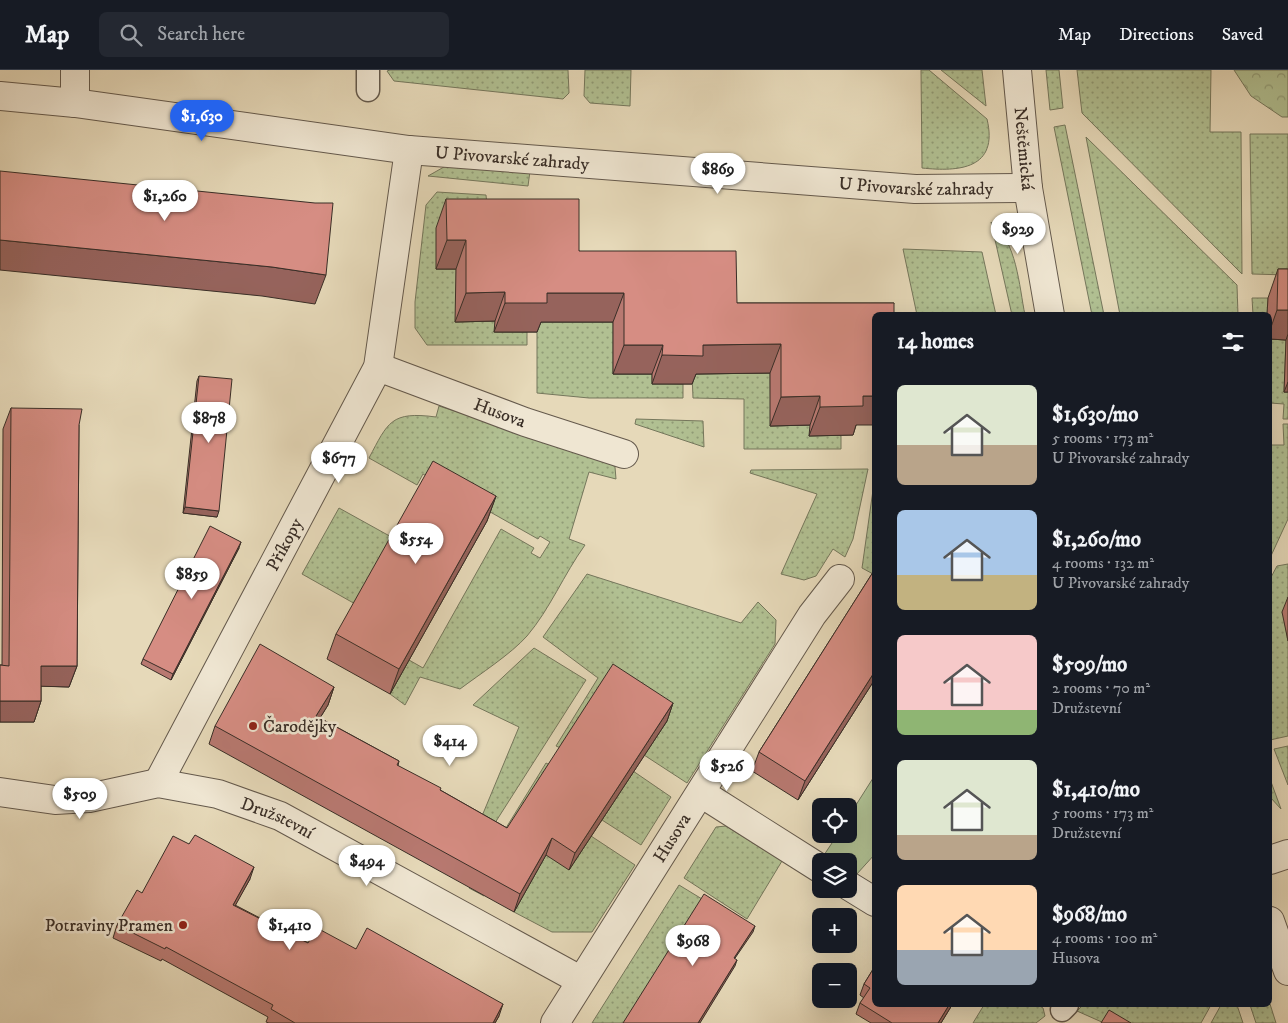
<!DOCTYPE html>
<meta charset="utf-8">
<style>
:root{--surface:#171b24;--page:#242831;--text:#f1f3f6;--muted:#9ea1a6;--line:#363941;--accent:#2563eb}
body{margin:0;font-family:"IM FELL DW Pica",serif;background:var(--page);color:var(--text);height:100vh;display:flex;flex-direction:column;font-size:19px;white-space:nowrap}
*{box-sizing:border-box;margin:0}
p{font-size:16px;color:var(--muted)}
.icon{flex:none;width:28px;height:28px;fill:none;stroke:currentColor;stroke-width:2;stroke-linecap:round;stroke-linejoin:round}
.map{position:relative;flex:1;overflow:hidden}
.panel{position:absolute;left:872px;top:242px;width:400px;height:695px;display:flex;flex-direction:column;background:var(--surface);border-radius:8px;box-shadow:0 5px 20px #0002}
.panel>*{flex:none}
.buttons{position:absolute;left:812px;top:728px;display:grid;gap:10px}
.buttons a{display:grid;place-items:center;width:45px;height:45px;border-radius:8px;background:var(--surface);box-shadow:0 5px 20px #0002;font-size:25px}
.price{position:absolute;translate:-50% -42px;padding:0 11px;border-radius:18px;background:#fff;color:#222;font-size:16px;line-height:32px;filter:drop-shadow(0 1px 2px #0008)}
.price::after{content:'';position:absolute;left:50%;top:30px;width:15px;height:11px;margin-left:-8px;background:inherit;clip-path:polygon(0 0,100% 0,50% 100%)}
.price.on{background:var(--accent);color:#fff}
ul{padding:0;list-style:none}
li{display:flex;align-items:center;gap:15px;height:125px;padding:0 25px}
li span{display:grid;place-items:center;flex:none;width:140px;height:100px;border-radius:8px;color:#555}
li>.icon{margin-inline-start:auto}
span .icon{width:60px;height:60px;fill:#fffc;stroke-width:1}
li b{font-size:21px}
h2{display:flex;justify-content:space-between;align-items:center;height:60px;padding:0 25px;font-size:21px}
header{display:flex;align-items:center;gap:30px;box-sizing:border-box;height:70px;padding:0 25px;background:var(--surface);border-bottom:1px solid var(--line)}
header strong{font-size:24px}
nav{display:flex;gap:28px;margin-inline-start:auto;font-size:18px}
.search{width:350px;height:45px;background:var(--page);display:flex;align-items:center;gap:12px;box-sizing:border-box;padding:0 18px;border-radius:8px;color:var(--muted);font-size:19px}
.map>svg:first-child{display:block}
.grass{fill:url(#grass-dots);stroke:#75775c}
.park{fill:url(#park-crowns);stroke:#75775c}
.garden{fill:#b1c092;stroke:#75775c}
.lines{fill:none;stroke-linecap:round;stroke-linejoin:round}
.pedestrian-casing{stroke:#64594c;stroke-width:25}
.minor-casing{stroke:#64594c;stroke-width:30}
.tertiary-casing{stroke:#64594c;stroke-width:30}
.pedestrian{stroke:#efe6d2;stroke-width:22}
.minor{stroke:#efe6d2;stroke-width:28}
.tertiary{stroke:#efe6d2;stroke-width:28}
.wall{fill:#b87971;stroke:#392e27}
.shaded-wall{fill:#96635c;stroke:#392e27}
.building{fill:#d68d83;stroke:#392e27}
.poi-dot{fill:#8f2418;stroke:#efe6d2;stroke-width:2}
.labels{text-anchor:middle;stroke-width:5;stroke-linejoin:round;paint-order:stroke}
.street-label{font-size:18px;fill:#392e27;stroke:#efe6d2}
.poi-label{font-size:18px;fill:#392e27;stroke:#efe6d2;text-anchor:start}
</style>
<header>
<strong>Map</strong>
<div class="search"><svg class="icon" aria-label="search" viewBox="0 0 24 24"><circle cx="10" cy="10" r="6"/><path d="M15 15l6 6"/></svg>Search here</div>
<nav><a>Map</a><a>Directions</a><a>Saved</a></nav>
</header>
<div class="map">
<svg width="1288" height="953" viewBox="0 0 1288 953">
<defs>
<pattern id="grass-dots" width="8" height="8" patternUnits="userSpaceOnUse" patternTransform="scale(1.25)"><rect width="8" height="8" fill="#b1c092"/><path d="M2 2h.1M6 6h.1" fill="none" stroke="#919c77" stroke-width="1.8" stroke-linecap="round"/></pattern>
<pattern id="park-crowns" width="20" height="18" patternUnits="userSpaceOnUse" patternTransform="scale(1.25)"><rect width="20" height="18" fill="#b1c092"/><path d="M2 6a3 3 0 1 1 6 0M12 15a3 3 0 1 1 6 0" fill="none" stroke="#919c77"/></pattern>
</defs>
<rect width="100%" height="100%" fill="#e6d9b9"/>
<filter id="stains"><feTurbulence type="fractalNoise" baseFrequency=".004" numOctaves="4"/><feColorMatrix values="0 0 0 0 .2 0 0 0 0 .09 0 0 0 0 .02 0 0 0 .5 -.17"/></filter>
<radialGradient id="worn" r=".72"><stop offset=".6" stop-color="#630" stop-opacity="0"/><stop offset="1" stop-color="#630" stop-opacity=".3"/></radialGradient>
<path class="grass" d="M390,0H568L569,23L563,29L394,11L387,1Z
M585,0H631L630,36L590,33L584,26Z
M921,0H929L987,49C999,99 959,102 922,98Z
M941,0H982L986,36Z
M1046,0H1059L1063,38L1050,40Z
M1077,0H1211L1210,62H1241L1242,204L1082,43Z
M1065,55L1104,245H1092L1054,57Z
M1250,64H1288V205L1252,204Z
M1086,67L1237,215L1238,245H1120Z
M451,93L530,101L528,116L428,106Z
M437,122L486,125L487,135L436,199H456V252L495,251V262H527V275H427L415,258V232L426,135Z
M991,152C1017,171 1019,216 1025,245H1012Z
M903,179L982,182L996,245H917Z
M1252,228H1268L1267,245H1253Z
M537,252H613V304H652V313L683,314V328H589L537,323Z
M1270,269L1286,270L1284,322H1288V349H1283L1284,334L1270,333Z
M770,303L771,356L810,355L841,366V379H744V329L693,328L692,304Z
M439,336L606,390L615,397L616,409L589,402L569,469L585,475C564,504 550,539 527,566C511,584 480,604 460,619L420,607L405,635L390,624L409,590L423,598L501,459L534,478L531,483L540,488L550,472L540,466L538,469L423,404L417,415L369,388C388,352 391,341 436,347Z
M636,349L703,351L704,377L635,354Z
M1283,354H1288V449L1270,488V375H1284Z
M868,399L853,469L845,487L833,479L816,506L804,510L781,504L817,424L750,403L751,400Z
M875,406V505L862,498Z
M339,438L395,469L357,535L302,504Z
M1288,494V541L1283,543L1288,571V666L1270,670V509L1277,496Z
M587,504L741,553L758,532L776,550L775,574L687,713L644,685L667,651L563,679L556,676L598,608L543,567Z
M534,578L586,610L486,767L482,746L519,657L473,635Z
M1288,676V715L1274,679Z
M546,693L552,696L569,800L591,766L635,795L592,862H552L514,842L498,801L484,826L469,818Z
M633,701L671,727L641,775L602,750Z
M1270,709L1281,739L1270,727Z
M726,756L782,791L747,849L684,808L716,757Z
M679,815L702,829L624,953H592Z
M1270,934L1276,953H1256L1250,935Z
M984,935H1038L1043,938L1045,946L1036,953H973Z
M1083,935H1211L1201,953H1104L1077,941Z
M1221,935H1237L1243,953H1211Z"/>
<path class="park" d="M1234,0H1288V47H1282L1251,26Z"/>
<path class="garden" d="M875,705V784L856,805L849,800V791H834L824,785L838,764H849V746Z"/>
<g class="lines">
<g class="pedestrian-casing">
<path id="pedestrian" d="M368,0V20
M1062,940L1067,935"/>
</g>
<g class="minor-casing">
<g id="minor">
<path d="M75,0V33"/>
<path id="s1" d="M0,26L75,33L409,80L915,119L1028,118"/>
<path id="s2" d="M378,297L525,352L624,384"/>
<path id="s3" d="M158,713L378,297L409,80"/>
<path id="s4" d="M0,722L55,730L89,728L158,713L218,724L280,746L580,910"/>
<path d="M701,723L821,799"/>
<path d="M1270,790L1288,784"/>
<path d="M849,816L875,832"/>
<path id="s5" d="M555,953L812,545L840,509"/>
</g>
</g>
<g class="tertiary-casing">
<g id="tertiary">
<path id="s6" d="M1017,0L1028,118L1050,245"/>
<path d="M1270,851L1288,901"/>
</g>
</g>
<use href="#pedestrian" class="pedestrian"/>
<use href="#minor" class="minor"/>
<use href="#tertiary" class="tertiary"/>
</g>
<path class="wall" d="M446,129L579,181L737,233H894L853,365L809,366L810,355L770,356V303L696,304L692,314H652V304H613V252H541L537,262H494L495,251L455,252L456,199H436V158Z
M1278,199H1288V322H1284L1286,270L1270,269V245H1267L1268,228Z
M199,306L217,447L183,443L197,311Z
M11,338L79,355L77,596L69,617L41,616V631L34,652H0V595H2L3,359Z
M496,426L487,451L390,624L327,589L336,564Z
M239,478L171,610L141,594L143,589Z
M875,499V609L798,730L752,701L759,682Z
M1288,527V571L1282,542Z
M334,617L328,635L320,648L399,691L398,696L507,758L673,633L667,651L569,800L546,785L514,842L209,674L215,656Z
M189,774L250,809L235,835L308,873L356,879L499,946L495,953H269L266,952L268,947L162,889L161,891L113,868L117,855L142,823Z
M875,896V935H952L941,953H871L856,944L860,933L864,928L860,925L864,914Z"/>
<path class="shaded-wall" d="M0,170L272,197L326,205L315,234L262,226L0,200Z
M447,170H466L456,199H436Z
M505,222L495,251L455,252L466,223Z
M547,223H624L613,252H541L537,262H494L505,233Z
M1277,240H1288V264L1286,270L1270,269V260Z
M781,274L770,303L696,304L692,314H652L662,285L703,275Z
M624,275H663L652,304H613Z
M1288,312V322H1284Z
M820,326L810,355L770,356L781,327Z
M863,326H875V355H856L853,365L809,366L820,337Z
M496,426L487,451L390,624L399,599Z
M185,437L219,441L217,447L183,443Z
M241,472L239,478L171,610L173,604Z
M41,596H77L69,617L34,616Z
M875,601V609L798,730L805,711Z
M334,617L328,635L310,664L316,646Z
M0,631H41L34,652H0Z
M673,633L667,651L569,800L575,783Z
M552,768L546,785L514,842L520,824Z
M254,797L250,809L229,847L233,835Z
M755,856L753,862L731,894L734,888Z
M737,890L735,896L700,953H698Z
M503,934L499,946L495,953H493Z
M949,935H952L941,953H938Z"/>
<path class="building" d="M0,101L315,133H333L326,205L272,197L0,170Z
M446,129H579V181H736L737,233H894V245H875V326H863V336L820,337V326L781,327V274L703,275V286L662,285L663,275H624V223H547V233H505V222L466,223V170H447Z
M1278,199H1288V240H1277Z
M199,306L232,309L219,441L185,437Z
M11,338L82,339L79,355L77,596H41V631H0V595L9,596Z
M433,391L496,426L399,599L336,564Z
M210,456L241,472L173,604L143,589Z
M875,499V601L805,711L759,682Z
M260,574L334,617L316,646L399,691L397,695L441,718L440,720L507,758L613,594L673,633L575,783L552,768L520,824L215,656Z
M195,765L254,797L233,835L308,873L317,858L356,879L367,858L503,934L493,953H295L271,939L273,935L166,877L165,879L117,855L137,820L142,823L173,766L189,774Z
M704,824L755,856L734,888L737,890L698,953H623Z
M875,896V935H949L938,953H892L860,933L870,918L864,914Z
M1109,940L1131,953H1101Z"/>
<g class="poi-dot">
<circle cx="253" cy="656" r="5"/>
<circle cx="183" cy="855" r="5"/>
</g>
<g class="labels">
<g class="street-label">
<text dy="6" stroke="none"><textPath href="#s6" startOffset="79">Neštěmická</textPath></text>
<text dy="6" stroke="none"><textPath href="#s1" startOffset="516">U Pivovarské zahrady</textPath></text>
<text dy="6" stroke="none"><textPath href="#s1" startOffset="921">U Pivovarské zahrady</textPath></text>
<text dy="6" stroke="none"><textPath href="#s2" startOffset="130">Husova</textPath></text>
<text dy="6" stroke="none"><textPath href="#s3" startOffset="270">Příkopy</textPath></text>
<text dy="6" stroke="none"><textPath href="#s4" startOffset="285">Družstevní</textPath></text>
<text dy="6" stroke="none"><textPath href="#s5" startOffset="219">Husova</textPath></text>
</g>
<g class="poi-label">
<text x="263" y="662">Čarodějky</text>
<text x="173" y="861" text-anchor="end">Potraviny Pramen</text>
</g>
</g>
<rect width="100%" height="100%" filter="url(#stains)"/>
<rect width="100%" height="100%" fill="url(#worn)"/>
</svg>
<div class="buttons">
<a><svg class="icon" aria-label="locate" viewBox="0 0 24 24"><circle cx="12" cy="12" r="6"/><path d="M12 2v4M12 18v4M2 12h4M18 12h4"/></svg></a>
<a><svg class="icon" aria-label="layers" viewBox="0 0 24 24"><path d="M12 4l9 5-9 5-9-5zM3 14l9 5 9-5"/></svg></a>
<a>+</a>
<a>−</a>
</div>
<b class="price on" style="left:202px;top:72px">$1,630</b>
<b class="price" style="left:718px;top:125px">$869</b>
<b class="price" style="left:165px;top:152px">$1,260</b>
<b class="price" style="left:1018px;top:185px">$929</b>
<b class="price" style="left:209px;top:374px">$878</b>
<b class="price" style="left:339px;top:414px">$677</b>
<b class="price" style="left:416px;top:495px">$554</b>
<b class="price" style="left:192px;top:530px">$859</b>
<b class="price" style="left:450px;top:697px">$414</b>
<b class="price" style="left:727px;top:722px">$526</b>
<b class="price" style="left:80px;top:750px">$509</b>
<b class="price" style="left:367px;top:817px">$494</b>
<b class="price" style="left:290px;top:881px">$1,410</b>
<b class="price" style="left:693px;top:897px">$968</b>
<section class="panel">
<h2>14 homes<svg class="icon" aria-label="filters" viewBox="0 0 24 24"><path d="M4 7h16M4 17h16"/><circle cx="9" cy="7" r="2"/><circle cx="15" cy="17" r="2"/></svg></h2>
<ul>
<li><span style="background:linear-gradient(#dfe7d0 60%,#b9a48a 0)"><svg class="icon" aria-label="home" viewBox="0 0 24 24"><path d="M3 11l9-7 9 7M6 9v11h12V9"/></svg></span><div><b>$1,630/mo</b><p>5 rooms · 173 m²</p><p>U Pivovarské zahrady</p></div></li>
<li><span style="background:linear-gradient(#a9c7e8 65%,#c2b280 0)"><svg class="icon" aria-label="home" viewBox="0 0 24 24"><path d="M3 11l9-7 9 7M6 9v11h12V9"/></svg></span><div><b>$1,260/mo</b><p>4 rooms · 132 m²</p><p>U Pivovarské zahrady</p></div></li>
<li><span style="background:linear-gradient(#f6c9c9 75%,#8fb573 0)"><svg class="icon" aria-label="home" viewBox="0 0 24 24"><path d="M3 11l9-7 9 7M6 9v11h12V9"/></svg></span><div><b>$509/mo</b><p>2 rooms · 70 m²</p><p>Družstevní</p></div></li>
<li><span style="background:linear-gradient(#dfe7d0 75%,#b9a48a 0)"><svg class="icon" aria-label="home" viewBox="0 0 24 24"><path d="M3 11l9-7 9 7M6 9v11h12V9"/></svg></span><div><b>$1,410/mo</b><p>5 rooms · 173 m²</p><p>Družstevní</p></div></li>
<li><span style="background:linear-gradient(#ffd9b3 65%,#9aa5b1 0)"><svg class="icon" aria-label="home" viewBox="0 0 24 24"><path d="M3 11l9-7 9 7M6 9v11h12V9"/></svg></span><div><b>$968/mo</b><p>4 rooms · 100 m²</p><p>Husova</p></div></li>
</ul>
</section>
</div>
